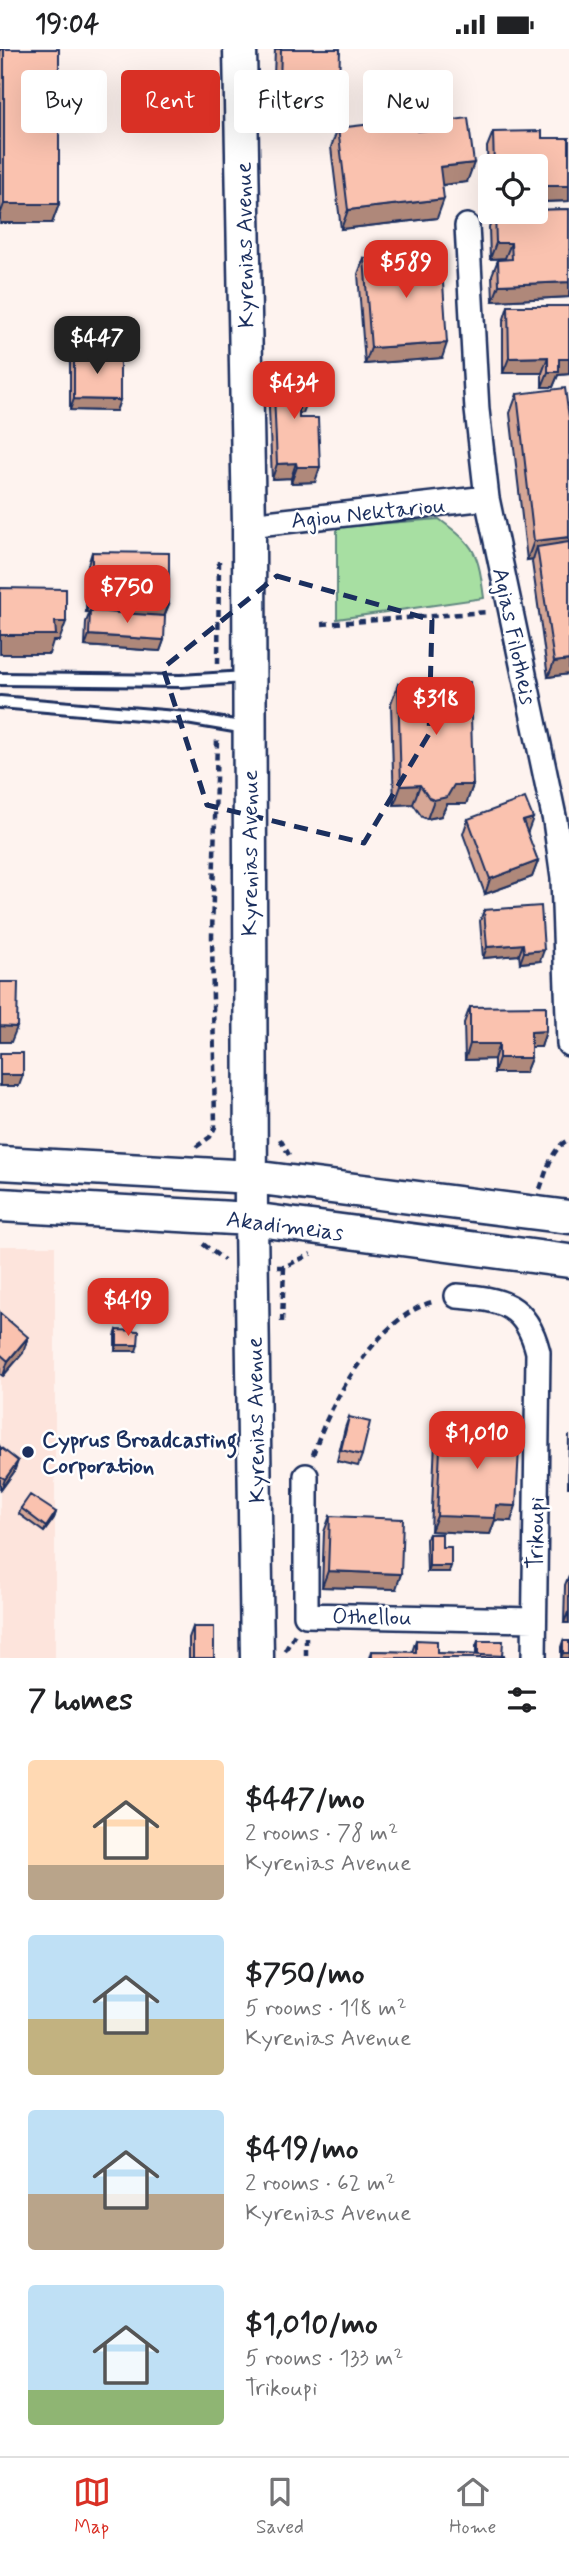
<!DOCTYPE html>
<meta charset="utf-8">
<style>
:root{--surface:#fff;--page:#f2f2f2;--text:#202124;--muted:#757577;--line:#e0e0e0;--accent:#d93025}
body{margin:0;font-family:Mynerve,sans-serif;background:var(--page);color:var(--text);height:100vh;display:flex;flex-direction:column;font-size:26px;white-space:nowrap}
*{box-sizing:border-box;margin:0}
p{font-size:23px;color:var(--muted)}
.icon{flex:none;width:38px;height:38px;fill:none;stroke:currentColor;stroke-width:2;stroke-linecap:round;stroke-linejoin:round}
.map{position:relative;height:1609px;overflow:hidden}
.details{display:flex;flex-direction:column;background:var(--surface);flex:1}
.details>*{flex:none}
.hud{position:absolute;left:21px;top:21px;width:528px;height:63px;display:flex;gap:14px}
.fabs{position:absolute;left:478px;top:105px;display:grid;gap:14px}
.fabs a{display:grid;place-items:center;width:70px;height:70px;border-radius:7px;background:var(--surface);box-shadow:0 7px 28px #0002;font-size:35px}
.price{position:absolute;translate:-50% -60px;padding:0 16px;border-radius:14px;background:var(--accent);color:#fff;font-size:23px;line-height:46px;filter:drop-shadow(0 2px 4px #0008)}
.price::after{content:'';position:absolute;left:50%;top:42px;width:21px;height:16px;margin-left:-10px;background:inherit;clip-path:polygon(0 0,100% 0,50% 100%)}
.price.active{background:#222;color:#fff}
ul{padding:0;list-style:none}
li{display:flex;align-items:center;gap:21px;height:175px;padding:0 28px}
li span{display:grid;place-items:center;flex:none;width:196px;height:140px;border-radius:7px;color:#555}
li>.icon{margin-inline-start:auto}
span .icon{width:84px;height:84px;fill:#fffc;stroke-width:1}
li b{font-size:30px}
h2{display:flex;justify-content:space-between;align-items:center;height:84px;padding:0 28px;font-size:30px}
.chip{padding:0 24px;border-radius:7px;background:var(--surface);box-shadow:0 7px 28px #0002;font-size:24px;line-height:63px}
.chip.active{background:var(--accent);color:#fff}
.status{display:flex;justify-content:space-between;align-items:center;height:49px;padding:0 35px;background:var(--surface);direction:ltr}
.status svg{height:19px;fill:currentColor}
.menu{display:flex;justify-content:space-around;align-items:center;height:98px;border-top:2px solid var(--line);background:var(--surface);font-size:19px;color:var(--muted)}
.menu a{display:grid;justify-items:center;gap:4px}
.menu .active{color:var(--accent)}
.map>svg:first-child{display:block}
.built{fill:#fde4dc}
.green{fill:#a7dfa2;stroke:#618780;stroke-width:2}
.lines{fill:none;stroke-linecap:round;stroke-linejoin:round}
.lane-casing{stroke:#1b2f5e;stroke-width:16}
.street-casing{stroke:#1b2f5e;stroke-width:28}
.secondary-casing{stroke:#1b2f5e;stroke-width:37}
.path{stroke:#1b2f5e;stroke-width:4.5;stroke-dasharray:7 5;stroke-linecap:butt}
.lane{stroke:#fff;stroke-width:10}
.street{stroke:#fff;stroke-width:23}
.secondary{stroke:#fff;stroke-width:32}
.wall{fill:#d7a796;stroke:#1b2f5e;stroke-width:2;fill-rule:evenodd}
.shaded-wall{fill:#af887a;stroke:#1b2f5e;stroke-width:2}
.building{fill:#fac2af;stroke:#1b2f5e;stroke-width:2}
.marked{fill:none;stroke:#1b2f5e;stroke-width:5;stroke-dasharray:14 9;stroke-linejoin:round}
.poi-dot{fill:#1b2f5e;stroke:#fff;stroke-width:2.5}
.labels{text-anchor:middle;stroke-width:5;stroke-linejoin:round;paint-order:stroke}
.street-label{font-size:23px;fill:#1b2f5e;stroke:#fff}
.poi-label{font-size:23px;font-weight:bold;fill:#1b2f5e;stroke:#fff;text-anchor:start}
</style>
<div class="status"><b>19:04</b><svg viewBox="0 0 49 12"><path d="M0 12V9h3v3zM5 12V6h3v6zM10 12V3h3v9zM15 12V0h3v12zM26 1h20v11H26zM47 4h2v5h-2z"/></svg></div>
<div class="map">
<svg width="569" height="1609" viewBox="0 0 569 1609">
<rect width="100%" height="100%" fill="#fef3ef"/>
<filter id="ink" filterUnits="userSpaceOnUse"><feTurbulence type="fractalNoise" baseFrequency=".0143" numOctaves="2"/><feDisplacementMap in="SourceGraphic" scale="14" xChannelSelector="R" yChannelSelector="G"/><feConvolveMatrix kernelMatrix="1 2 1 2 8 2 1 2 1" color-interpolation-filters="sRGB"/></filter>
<g filter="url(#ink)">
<path class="built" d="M0,1197H55V1609H0Z"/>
<path class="green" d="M439,470C477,498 478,504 484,549L337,570V478Z"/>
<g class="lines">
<g class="lane-casing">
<path id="lane" d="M0,630L181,632L246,628
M0,653L187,669L246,679"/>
</g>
<g class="street-casing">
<path id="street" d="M467,177L477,361L487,449L555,772L563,829L569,995
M249,476L487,449
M457,1247C502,1250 526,1255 538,1303L534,1609
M306,1427V1566L534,1571"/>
</g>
<g class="secondary-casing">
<path id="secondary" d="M240,0L249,476L251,1170L257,1609
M0,1114L252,1128L569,1168
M0,1156L251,1170L569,1212"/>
</g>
<path class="path" d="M322,575L488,563
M218,615L219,512
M280,1090L289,1106
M196,1098L210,1088L215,1078L212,887L217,691
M540,1140C546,1124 552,1097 569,1091
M203,1195L224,1211
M277,1218H284L311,1205
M282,1273L284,1218
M313,1406C329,1354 379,1265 436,1252
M306,1588V1609
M285,1602L295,1585"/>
<use href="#lane" class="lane"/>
<use href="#street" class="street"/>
<use href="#secondary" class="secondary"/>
</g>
<path class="wall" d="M0,0H59V155L52,174H0Z
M275,0H340L332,58L273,56Z
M438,73L467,133L442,136L437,169L341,180L331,98L338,79L417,82L435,80Z
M493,83L542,89H569V152L540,153L537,161L569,160V248L493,252L492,226L498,211L505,210V209L490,210L489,178L494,164H489L487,98ZM490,117H536L490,163Z
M364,209L442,309L365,315L358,225Z
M508,257H569V325L558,326L553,338H542V324H503V273Z
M74,304L120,351L116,362L70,361V314Z
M273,321L303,364H299V369L315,433L291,434V429L272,430L268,336Z
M517,345L569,369V625L548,628L532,513L533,510L527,511L510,364Z
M92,503L169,555L164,567V591L160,602L85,597L86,573L90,563H86L87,519Z
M398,635L473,736L466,755H447L441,767L427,770L422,768L413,755L394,756L391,654Z
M468,770L527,784L538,812L532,828L485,845L463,785Z
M484,861L540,912L520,914L519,906L483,909L480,872Z
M470,958L546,982L541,998H531V1009L525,1024H494V1010L465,1011L464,974Z
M0,1264L23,1304L3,1327L0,1325Z
M117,1281L136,1302H115V1287Z
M349,1368L362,1406L358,1417L337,1412L345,1379Z
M441,1377L511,1472L495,1471L490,1485L431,1482L435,1392Z
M569,1386V1438H568Z
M0,1398L14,1423L1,1441L0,1440Z
M21,1459L56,1463L54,1469L44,1483L19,1465Z
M330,1467L396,1540L322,1538L324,1483Z
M429,1485L442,1498L449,1523H427L426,1490Z
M569,1526V1574H564L565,1536Z
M193,1578L214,1609H189V1589Z
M416,1591L437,1604L476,1606V1597L478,1592L502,1607L504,1609H370L372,1602L412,1603Z
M563,1592L569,1609H561V1598Z"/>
<path class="shaded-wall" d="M280,37L339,39L332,58L273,56Z
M474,114L467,133L433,137L440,118Z
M541,137H569V152L540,153L536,163L489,164L490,161V163H536V148Z
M444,150L437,169L341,180L348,161Z
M4,155H59L52,174H0V166Z
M496,194H511L505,209L490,210Z
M569,233V248L493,252L499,236Z
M447,294L442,309L365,315L371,299Z
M548,308L542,324H503L509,309Z
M559,310H569V325L558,326L553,338H542L548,323Z
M309,348L303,364L293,365L299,349Z
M74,350L120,351L116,362L70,361Z
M296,414L291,429L272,430L277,415Z
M297,418H320L315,433L291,434Z
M569,488V506L537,498L533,510L527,511L534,492Z
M92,548H128L122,564L86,563Z
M127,554L169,555L163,570H122Z
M55,573H66L59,592H53L49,605H0V586Z
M89,586L164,591L160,602L85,597Z
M569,611V625L548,628L554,613Z
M420,736L413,755L394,756L401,737Z
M454,736H473L466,755H447L441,767L427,770L434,751Z
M533,769L527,785L523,772Z
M538,812L532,828L485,845L490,830Z
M523,895L519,906L483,909L487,898Z
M544,901L540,912L520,914L524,903Z
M0,977L17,978L11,993H0Z
M546,982L541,998H525L531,983Z
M470,995H499L494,1010L465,1011Z
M499,1009H531L525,1024H494Z
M0,1026H23L19,1037H0Z
M28,1288L23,1304L3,1327L8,1312Z
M117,1296H138L136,1302H115Z
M18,1412L14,1423L1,1441L5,1430Z
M496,1456L516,1457L511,1472L495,1471L490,1485L431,1482L437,1467Z
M56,1463L54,1469L44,1483L46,1478Z
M429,1517H451L449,1523H427Z
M328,1522L401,1525L396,1540L322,1538Z
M568,1563L569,1574H564Z
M563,1604H569V1609H561Z"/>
<path class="building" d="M4,0H59V155H4Z
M281,0H340L339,39L280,37Z
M468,69L474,114L440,118L444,150L348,161L338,79L416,70L417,82L439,80L438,73Z
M542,82V89H569V137H541V148H536V117H494L493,83Z
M569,160V233L499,236L498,211L512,210L511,194H496L495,163H536V161Z
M441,204L447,294L371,299L364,209Z
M508,257H569V310H559V323H548V308L509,309Z
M74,304H120V351L74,350Z
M308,320L309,348L299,349V369H318L320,418H297L296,414L277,415L273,321Z
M565,339L569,369V488L534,492L517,345Z
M569,493V611L554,613L537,498Z
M92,503L169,504V555L127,554L128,548H92Z
M0,539L66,540V573H55L56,586H0Z
M90,562L165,567L164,591L89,586Z
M470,633L473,736H454L447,748L434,751L429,749L420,736L401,737L398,635Z
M525,749L533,769L523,772L538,812L490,830L468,770Z
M541,857L544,901L524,903L523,895L487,898L484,861Z
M0,933H18L17,978L0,977Z
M546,957V982L531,983V1009H499V995H470V958Z
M0,1004H23V1026H0Z
M0,1264L28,1288L8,1312L0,1305Z
M117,1281L139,1282L138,1296H117Z
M349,1368L370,1373L362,1406L341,1401Z
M441,1377L520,1380L516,1457L496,1456L495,1469L437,1467Z
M0,1398L18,1412L5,1430L0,1427Z
M30,1446L56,1463L46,1478L21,1459Z
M330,1467L403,1470L401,1525L328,1522Z
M429,1485H442V1498H451V1517H429Z
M193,1578H214V1609H193Z
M416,1591L437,1592V1604L504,1607V1609H372V1602L416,1603Z
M478,1592H503L502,1607L478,1606Z
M563,1592H569V1604H563Z"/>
</g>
<path class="marked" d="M277,527L432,571L429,685L364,794L207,756L163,619Z"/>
<circle class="poi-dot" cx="28" cy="1403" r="7"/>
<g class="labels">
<g class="street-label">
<text transform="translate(244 196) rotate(-91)" y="8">Kyrenias Avenue</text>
<text transform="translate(368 463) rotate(-6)" y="8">Agiou Nektariou</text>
<text transform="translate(515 587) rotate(78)" y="8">Agias Filotheis</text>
<text transform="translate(249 804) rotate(-90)" y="8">Kyrenias Avenue</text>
<text transform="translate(285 1176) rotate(7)" y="8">Akadimeias</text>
<text transform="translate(255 1371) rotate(-91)" y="8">Kyrenias Avenue</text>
<text transform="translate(535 1484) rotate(-89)" y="8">Trikoupi</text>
<text transform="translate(372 1567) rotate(1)" y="8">Othellou</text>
</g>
<g class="poi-label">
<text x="42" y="1398">Cyprus Broadcasting<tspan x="42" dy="26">Corporation</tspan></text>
</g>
</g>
</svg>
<div class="fabs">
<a><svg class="icon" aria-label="locate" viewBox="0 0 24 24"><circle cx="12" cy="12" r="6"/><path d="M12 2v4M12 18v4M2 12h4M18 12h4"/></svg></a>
</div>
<b class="price" style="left:406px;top:251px">$589</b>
<b class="price active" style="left:97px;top:327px">$447</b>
<b class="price" style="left:294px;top:372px">$434</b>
<b class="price" style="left:127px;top:576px">$750</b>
<b class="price" style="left:436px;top:688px">$318</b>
<b class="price" style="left:128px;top:1289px">$419</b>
<b class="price" style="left:477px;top:1422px">$1,010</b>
<div class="hud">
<a class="chip">Buy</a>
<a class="chip active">Rent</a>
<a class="chip">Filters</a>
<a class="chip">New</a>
</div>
</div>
<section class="details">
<h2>7 homes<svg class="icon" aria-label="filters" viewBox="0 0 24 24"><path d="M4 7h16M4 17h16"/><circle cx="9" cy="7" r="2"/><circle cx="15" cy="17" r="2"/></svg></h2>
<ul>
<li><span style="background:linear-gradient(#ffd9b3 75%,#b9a48a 0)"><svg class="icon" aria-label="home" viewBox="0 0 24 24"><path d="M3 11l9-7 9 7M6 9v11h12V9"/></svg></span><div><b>$447/mo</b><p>2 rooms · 78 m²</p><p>Kyrenias Avenue</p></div></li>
<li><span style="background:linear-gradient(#bfe0f5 60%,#c2b280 0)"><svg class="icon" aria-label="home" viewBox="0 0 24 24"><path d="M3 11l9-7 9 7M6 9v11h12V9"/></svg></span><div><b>$750/mo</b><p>5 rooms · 118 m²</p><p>Kyrenias Avenue</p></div></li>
<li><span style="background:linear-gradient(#bfe0f5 60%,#b9a48a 0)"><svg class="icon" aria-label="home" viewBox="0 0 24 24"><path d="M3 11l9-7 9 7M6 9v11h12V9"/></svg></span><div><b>$419/mo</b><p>2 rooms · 62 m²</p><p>Kyrenias Avenue</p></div></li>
<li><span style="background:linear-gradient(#bfe0f5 75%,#8fb573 0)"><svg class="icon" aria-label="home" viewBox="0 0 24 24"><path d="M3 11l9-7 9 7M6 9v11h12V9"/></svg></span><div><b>$1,010/mo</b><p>5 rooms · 133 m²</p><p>Trikoupi</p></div></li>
</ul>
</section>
<nav class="menu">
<a class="active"><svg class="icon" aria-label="map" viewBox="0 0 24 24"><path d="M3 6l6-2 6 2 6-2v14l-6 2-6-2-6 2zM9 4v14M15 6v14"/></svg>Map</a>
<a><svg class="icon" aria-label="saved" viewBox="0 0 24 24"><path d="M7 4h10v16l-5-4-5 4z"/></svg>Saved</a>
<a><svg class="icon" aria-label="home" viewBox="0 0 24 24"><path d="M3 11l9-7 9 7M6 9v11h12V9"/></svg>Home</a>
</nav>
